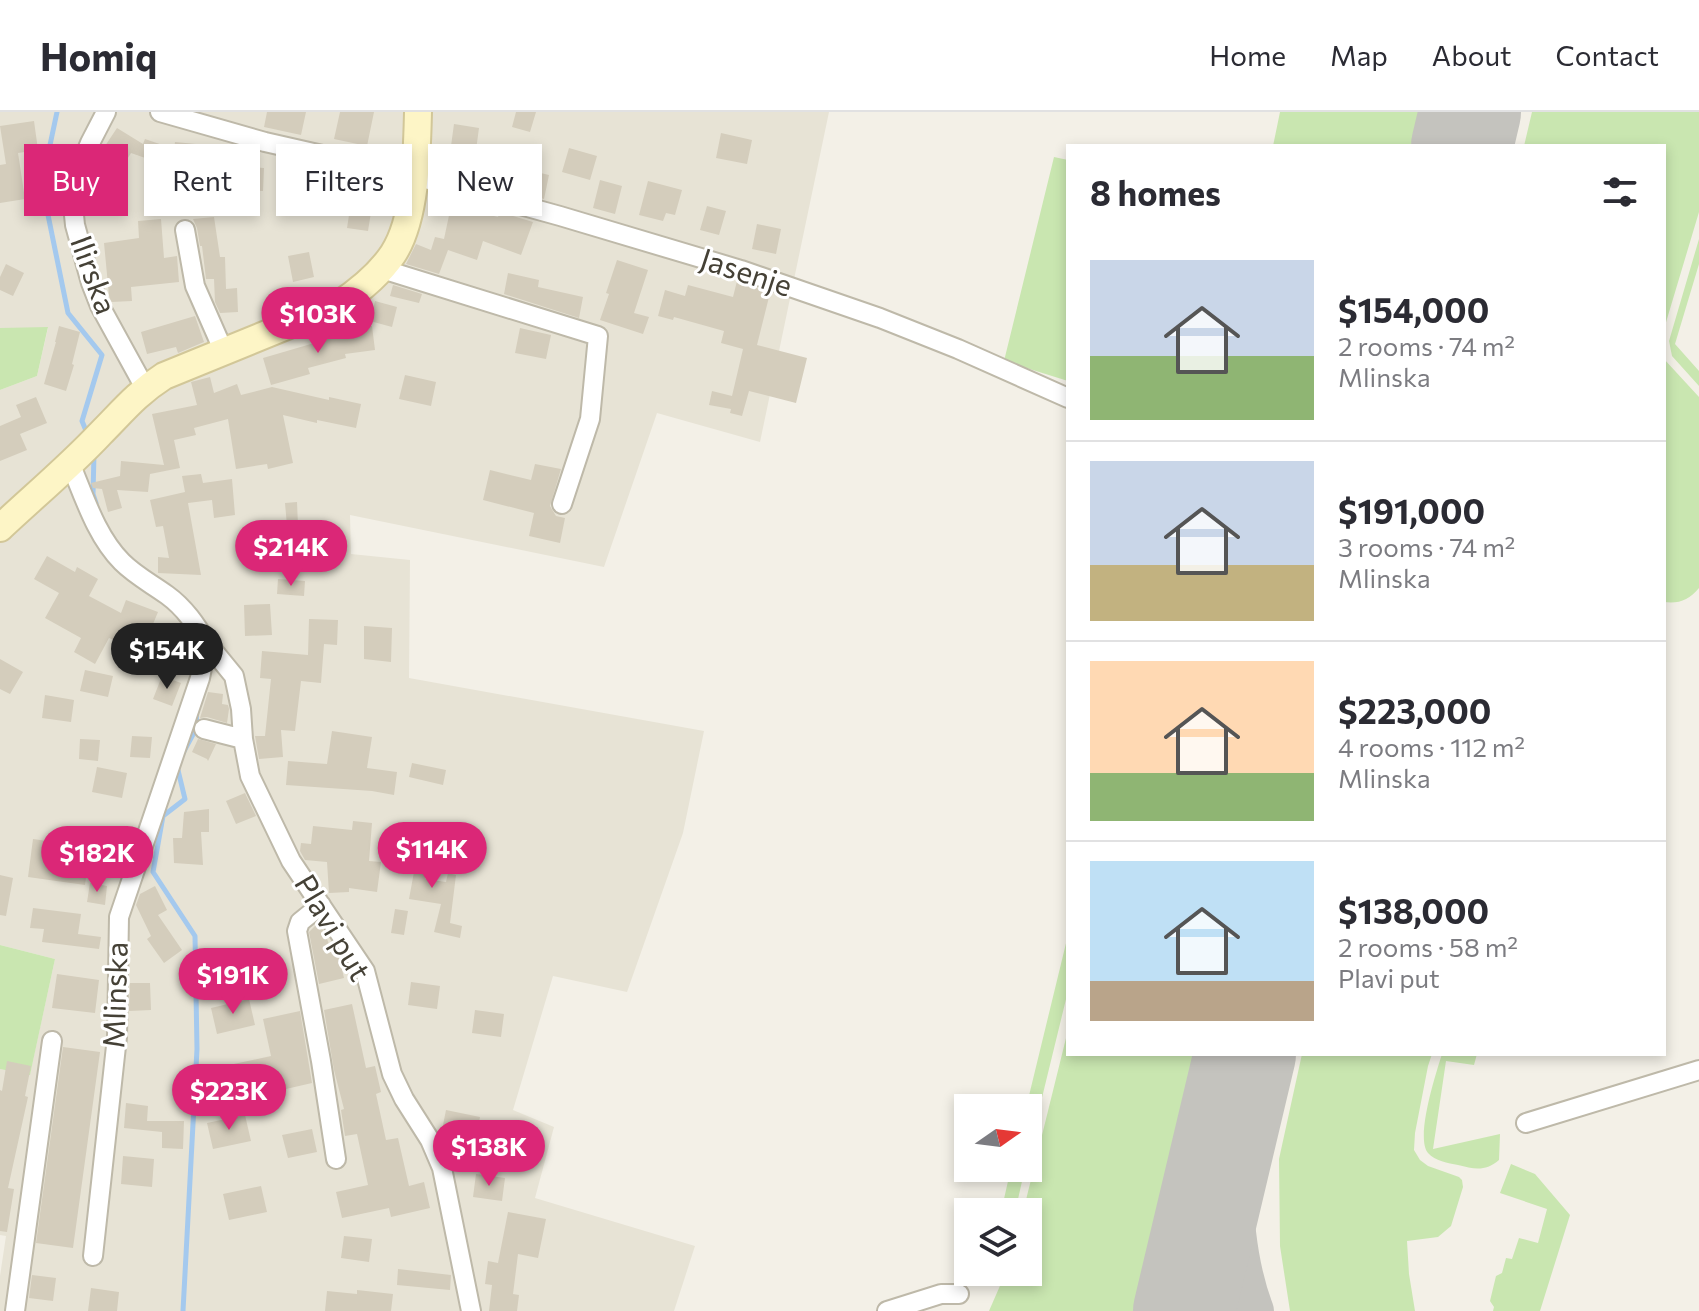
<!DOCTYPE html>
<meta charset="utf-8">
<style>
:root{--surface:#fff;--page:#f2f2f3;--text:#2b2b33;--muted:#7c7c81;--line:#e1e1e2;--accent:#db2777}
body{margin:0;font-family:Commissioner,sans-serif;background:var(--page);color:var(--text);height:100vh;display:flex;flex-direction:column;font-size:30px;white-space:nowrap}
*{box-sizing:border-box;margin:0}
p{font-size:26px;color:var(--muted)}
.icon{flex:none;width:44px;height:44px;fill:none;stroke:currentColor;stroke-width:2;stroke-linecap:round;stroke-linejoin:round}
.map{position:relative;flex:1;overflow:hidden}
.sheet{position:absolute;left:1066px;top:32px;width:600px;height:912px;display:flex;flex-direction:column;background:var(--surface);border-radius:0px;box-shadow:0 4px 12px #0003}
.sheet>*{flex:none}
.hud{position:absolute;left:24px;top:32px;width:760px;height:72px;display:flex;gap:16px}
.needle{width:52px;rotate:76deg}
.buttons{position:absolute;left:954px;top:982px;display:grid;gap:16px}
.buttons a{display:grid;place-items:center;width:88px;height:88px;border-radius:0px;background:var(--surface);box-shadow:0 4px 12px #0003;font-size:40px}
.price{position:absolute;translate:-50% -68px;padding:0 18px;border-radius:28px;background:var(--accent);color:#fff;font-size:26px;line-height:52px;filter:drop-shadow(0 2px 4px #0008)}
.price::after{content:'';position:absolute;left:50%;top:48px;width:24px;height:18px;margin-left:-12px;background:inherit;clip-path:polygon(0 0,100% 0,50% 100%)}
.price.on{background:#222;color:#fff}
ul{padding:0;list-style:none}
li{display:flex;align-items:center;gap:24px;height:200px;padding:0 24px}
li+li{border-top:2px solid var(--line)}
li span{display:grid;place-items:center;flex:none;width:224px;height:160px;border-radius:0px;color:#555}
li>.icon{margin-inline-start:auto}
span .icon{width:96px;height:96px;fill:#fffc;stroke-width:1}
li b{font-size:34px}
h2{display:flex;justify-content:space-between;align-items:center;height:96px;padding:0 24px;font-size:34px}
.pill{padding:0 28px;border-radius:0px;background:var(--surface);box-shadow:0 4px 12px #0003;font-size:28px;line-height:72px}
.pill.on{background:var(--accent);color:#fff}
header{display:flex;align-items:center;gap:48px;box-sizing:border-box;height:112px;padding:0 40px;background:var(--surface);border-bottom:2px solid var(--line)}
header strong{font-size:38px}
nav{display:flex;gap:44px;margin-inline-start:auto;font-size:28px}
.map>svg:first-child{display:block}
.residential{fill:#e7e3d5}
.green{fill:#c9e6b0}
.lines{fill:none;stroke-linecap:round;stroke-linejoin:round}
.stream{stroke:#a4c9ee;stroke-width:5}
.taxiway{stroke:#c4c3be;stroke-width:42}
.runway{stroke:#c4c3be;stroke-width:102}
.building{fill:#d4cdbc}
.street-casing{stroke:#beb9a9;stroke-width:22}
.secondary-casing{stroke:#d2c798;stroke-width:30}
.street{stroke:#fff;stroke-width:18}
.secondary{stroke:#fdf5c6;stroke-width:26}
.labels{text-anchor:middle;stroke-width:6;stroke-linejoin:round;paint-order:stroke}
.street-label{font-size:30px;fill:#454136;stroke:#fff}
</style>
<header>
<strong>Homiq</strong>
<nav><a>Home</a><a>Map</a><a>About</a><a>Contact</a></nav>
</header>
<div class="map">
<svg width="1699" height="1199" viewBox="0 0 1699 1199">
<rect width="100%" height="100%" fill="#f3f0e7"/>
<path class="residential" d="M0,0H829L760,330L657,301L604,455L350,403L351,442L410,448L409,566L704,619L683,721L627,880L553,864L513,998L554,1015L535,1086L695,1134L674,1199H0V1164L6,1124L0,1123V957L30,962L55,847L0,833V278L37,264L48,216H0Z"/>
<path class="green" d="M1280,0H1419L1411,34H1273Z
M1532,0H1699V100L1664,217V34H1524Z
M1054,45L1068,48V269L1004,249Z
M1699,127V152L1675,232L1699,259V274L1672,244L1669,229Z
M48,215L37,264L0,278V216Z
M1664,247L1699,285V476C1689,488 1679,492 1664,490Z
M1068,823V879L1028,1043V996H1026Z
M0,833L55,847L30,963L0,957Z
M1068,918V942H1200L1138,1199H989L1006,1160H1028V1100H1023Z
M1302,942H1432L1428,954L1415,1021L1414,1038L1420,1048L1428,1054L1459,1065L1462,1068L1463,1075L1451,1114L1438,1125L1407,1129L1409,1162L1415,1199H1290L1280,1134L1279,1047Z
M1442,942H1477L1474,953L1446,949L1433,1037L1500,1022L1499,1048C1485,1060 1474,1057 1458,1053C1448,1051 1435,1049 1428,1041C1415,1026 1436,961 1442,942Z
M1511,1052L1535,1062L1570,1103L1540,1199H1493L1494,1195L1490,1189L1496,1164L1502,1161L1506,1146L1512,1147L1519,1126L1538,1131L1547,1097L1500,1081Z
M1011,1056H1025L1016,1096L1015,1100H1001Z"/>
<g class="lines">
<path class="stream" d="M57,0L50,33L47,98L68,201L102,243L82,309L87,321
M94,342L93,382L96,391
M183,641L197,615L196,599
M177,654L185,687L163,704L153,760L195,824L197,937L183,1199"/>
<path class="taxiway" d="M1229,1010C1232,1073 1230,1139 1253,1199"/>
<path class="runway" d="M1462,34L1470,0
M1184,1199L1245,942"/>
</g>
<path class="building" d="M267,0H306L301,23L264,15Z
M340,0H374L367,34L334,27Z
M516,0H536L530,20L512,15Z
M34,9L38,38L18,41L25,87L0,91V53L6,52L0,14Z
M454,12L479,16L476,38L451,34Z
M117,16L143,32L145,27L174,37L175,30L206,33L204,57L168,54L131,41L121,57L99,43Z
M721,21L752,28L747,52L716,46Z
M569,36L597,44L590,68L562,60Z
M484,46L515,53V55L549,63L544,87L479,69Z
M207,52L264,56L263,79L236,78V76L206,73Z
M313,56L381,69L377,89L373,88L368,119L347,116L352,84L310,76Z
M600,68L622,74L615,102L593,96Z
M648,69L682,78L675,103L666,101L663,109L639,103Z
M114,74L117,101L96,103L93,76Z
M451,94L498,105L500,100L533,110L521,143L483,129L477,148L448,138L439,162L406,152L416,132L431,138L435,125L444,127Z
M707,94L726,99L719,123L700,118Z
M214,105L220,145H225L226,177L237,176L238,200L220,201L215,190L214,167H206L202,134H200L197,116L193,107Z
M161,107L164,146L177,144L179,170L131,175L132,189L111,190L109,183L104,131L139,126L138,109Z
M757,112L781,117L776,142L752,137Z
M309,140L314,165L293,170L288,144Z
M617,148L648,158L634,201L649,205L643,222L600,208L609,182L606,181Z
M6,152L24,161L13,184L0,178V165Z
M508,161L539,168L538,175L583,185L579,206L504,182Z
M737,169L770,181L757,233L807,246L796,291L749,279L742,304L730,301L731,297L709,293L712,279L732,284L743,237L721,231L724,219L674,205L673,208L658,204L665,178L685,184L688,173L733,185Z
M393,173L422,182L419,191L390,184Z
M375,189L397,195L392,215L370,209Z
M195,204L204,230L178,241L176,235L147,242L141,220Z
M59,214L80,220L72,252L74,253L66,279L44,272L56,230H55Z
M372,214L375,238L345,242L346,246L308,256L310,262L271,273L263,246L345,222L344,218Z
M520,216L551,223L546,247L515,241Z
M405,263L436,270L431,294L399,287Z
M210,265L214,281L237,272L241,283L272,275L329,288V285L361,292L356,316L317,308V311L283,303L293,351L268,357L267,352L236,357L228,307L194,316L196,323L174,328L180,356L150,362L148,380L117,378L122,396L108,400L102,377L93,376L91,371L120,364L121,349L164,353L152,302L197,293L191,270Z
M36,285L47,311L20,322L27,338L0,349V314L21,305L16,293Z
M535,352L561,357L550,394L556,404L565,406L560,431L529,424L534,401L483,388L490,358L531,368Z
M201,362L203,371L232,367L235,403L214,406L212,388L188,391L201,463L158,461V445L169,446L163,414L156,415L150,388L185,380L182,364Z
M297,390L298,413L287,414L285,391Z
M47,444L75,460L77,455L98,467L89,484L121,501L126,488L158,500L153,512L176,525L166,543L146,532L143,539L109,526L95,552L74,540L81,526L45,506L59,481L34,467Z
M278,467L305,469L304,484L277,482Z
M270,492L272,523L245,524L244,493Z
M309,507L338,508L337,533L324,532L321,571L301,569L295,619L281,618L283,645L259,647L255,624H265L271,567L260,566L262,539L308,543Z
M364,514L392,516L391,550L364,547Z
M0,547L23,560L10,582L0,577Z
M85,558L113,564L108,585L80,579Z
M162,564L181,571L172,594L153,587Z
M208,580L223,582L222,592L228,593L229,597L227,611L207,605L200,606Z
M45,583L74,588L71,610L42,606Z
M332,619L372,625L367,656L397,660L394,683L372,679L286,673L288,649L327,652Z
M132,624L152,625L150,646L130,645Z
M80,627L100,628L98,649L79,647Z
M198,627L216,632L208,649L207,647L192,640Z
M412,651L446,658L443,673L409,665Z
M97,655L127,661L122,686L92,680Z
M245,681L256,704L236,712L226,689Z
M209,697V720H201L203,753L174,751L173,726H182L184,700Z
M353,709L372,711L369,749L381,750L377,780L349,776V780L329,781L327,750L305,748L300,739L301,731L311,732L313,714L352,718Z
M33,727L90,735L85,773L28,765Z
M406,734L430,739L425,767L446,770L448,761L456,763L450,811L462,814L460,826L434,820L441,792L409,787L414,760L402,758Z
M0,763L13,766L6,804L0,803Z
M90,771L107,774L105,793L87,790Z
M155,774L167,798L158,803L182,838L164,851L147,827L151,824L136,793L140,782Z
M33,796L81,802L78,822L101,825L99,837L42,830L44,817L30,816Z
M395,797L408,799L404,823L391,821Z
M318,811L325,821L332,841L338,840L344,866L319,872L309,820Z
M57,862L99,868L95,901L52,896Z
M411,870L440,874L437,897L408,893Z
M130,871H150L151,898L129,899Z
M249,887L255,913L217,922L211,896Z
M352,892L366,956L375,954L381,980L376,982L386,1028L398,1026L409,1074L424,1070L430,1096L391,1105L389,1096L342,1106L336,1080L368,1073L357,1022L345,1024L341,998L344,997L334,958L324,898Z
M475,898L504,902L501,925L472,921Z
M300,899L312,971L273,980L271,971L221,982L215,956L271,944L263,907Z
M63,935L100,940L73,1136L36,1131Z
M7,949L31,954L25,984L28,985L8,1076L14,1077L7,1120L0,1119V978L2,979Z
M126,991L148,994L147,1009H184L183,1037L162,1036V1020L124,1016Z
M446,998L480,1005L474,1037L444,1030L441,1023Z
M245,1003L251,1029L213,1037L207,1011Z
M312,1017L317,1040L288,1046L282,1023Z
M123,1044L154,1047L152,1075L121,1072Z
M476,1062L505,1066L502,1089L473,1085Z
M261,1074L267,1100L229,1108L223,1082Z
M508,1100L546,1107L538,1146L518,1142L513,1182L519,1183L517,1199H489L492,1173L485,1172L488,1149L498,1151Z
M344,1124L372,1127L369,1150L341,1146Z
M398,1157L451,1163L450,1178L397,1173Z
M32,1163L56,1166L53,1189L29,1186Z
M91,1176L119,1180L117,1199H88Z
M357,1178L393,1182L391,1199H325L327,1179L357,1182Z"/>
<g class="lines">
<g class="street-casing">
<path id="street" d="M106,0L90,31L78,60L73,93L75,113L91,171L100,194L145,276
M160,0L265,30L415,64L560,104L741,158L880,206L958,237L1068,286
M185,118L195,174L224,240
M382,157L598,224L590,307L562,392
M70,351C84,384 96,424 122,450C136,464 152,472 167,483C185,496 196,513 207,531L200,566L119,805L117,925L93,1144
M207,531L234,564L241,597L243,627L250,664L291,749L365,859L392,962L404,987L430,1028L442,1056L471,1199
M204,617L243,627
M321,793L300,810L297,819L321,949L336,1047
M1526,1011L1699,958
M15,1199L52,929
M887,1199L941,1182H959"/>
</g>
<g class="secondary-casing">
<path id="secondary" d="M0,416C33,385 69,355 100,322C123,299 136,282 164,264L338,193C359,179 379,163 393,142C416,107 417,41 418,0"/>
</g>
<use href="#street" class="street"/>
<use href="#secondary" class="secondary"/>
</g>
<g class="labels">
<g class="street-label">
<text transform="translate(746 161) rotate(18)" y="10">Jasenje</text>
<text transform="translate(93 163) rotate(70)" y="10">Ilirska</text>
<text transform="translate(332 816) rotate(59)" y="10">Plavi put</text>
<text transform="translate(116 883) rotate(-88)" y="10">Mlinska</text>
</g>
</g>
</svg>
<div class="buttons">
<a><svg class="needle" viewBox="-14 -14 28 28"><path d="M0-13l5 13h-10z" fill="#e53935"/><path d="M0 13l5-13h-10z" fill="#7c7c81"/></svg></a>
<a><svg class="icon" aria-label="layers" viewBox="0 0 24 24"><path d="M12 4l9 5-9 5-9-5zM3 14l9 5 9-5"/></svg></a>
</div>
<b class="price" style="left:318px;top:243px">$103K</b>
<b class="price" style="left:291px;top:476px">$214K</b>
<b class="price on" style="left:167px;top:579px">$154K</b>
<b class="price" style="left:432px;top:778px">$114K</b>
<b class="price" style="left:97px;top:782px">$182K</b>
<b class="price" style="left:233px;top:904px">$191K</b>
<b class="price" style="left:229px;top:1020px">$223K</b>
<b class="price" style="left:489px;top:1076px">$138K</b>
<div class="hud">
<a class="pill on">Buy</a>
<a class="pill">Rent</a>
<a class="pill">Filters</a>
<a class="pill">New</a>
</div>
<section class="sheet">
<h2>8 homes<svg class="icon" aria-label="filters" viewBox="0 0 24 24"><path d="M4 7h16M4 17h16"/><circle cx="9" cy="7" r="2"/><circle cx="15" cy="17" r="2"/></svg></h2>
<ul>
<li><span style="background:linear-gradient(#c9d6e8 60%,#8fb573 0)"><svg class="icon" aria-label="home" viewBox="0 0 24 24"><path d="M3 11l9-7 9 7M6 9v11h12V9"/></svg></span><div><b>$154,000</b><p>2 rooms · 74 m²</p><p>Mlinska</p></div></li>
<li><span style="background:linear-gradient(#c9d6e8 65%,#c2b280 0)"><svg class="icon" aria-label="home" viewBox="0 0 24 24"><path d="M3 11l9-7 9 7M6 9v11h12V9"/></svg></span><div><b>$191,000</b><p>3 rooms · 74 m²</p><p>Mlinska</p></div></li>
<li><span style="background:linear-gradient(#ffd9b3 70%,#8fb573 0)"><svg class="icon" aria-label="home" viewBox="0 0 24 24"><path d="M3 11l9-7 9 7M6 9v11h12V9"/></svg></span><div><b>$223,000</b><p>4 rooms · 112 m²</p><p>Mlinska</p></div></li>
<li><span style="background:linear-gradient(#bfe0f5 75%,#b9a48a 0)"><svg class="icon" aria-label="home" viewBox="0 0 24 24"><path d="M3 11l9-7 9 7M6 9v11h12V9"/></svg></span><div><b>$138,000</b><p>2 rooms · 58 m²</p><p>Plavi put</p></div></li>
</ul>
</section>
</div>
